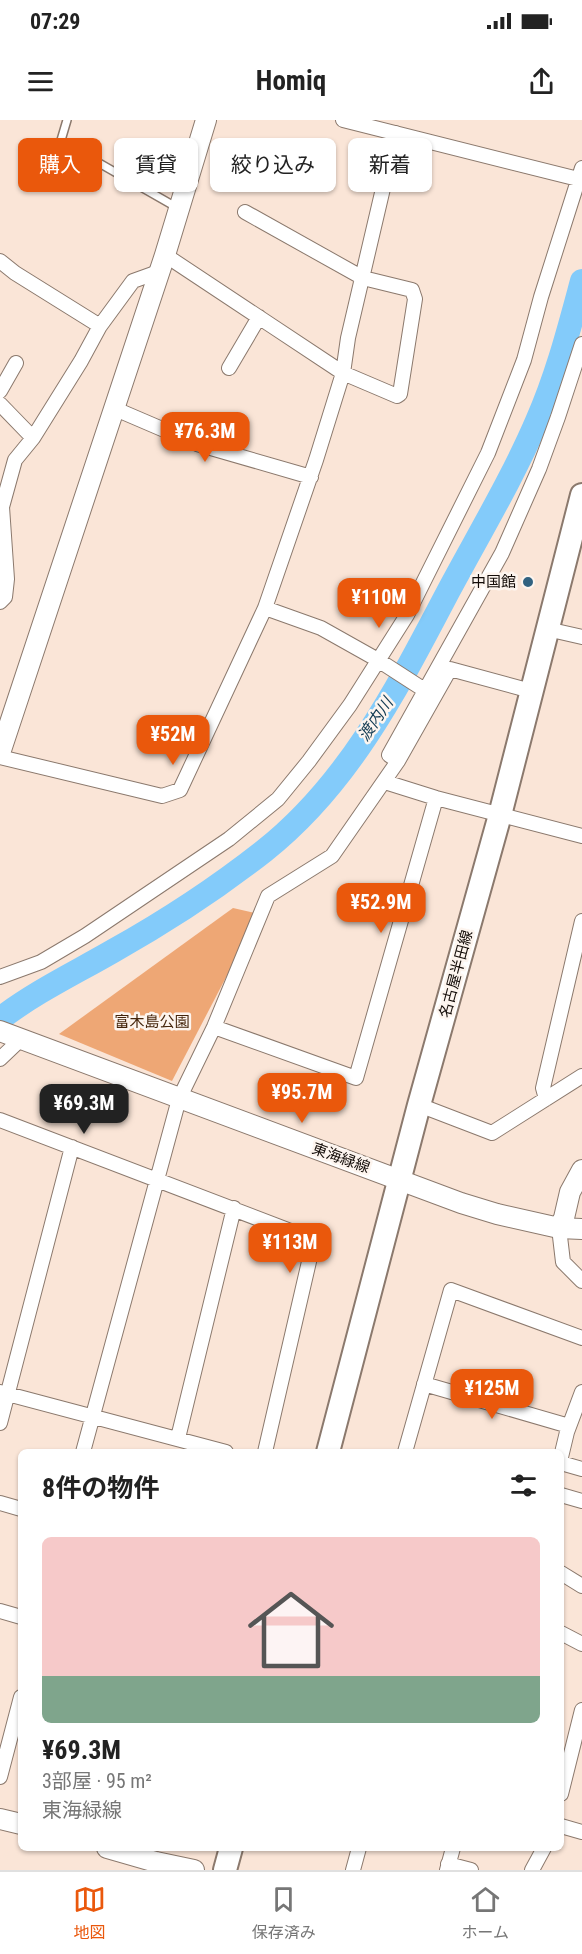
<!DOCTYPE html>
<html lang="ja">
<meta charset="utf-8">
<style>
:root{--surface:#fff;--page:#f2f2f2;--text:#222;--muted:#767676;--line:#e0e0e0;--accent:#ea580c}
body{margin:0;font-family:"Roboto Condensed","Noto Sans JP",sans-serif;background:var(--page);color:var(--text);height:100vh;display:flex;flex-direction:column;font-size:22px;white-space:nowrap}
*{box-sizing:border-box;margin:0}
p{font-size:20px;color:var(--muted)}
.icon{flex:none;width:33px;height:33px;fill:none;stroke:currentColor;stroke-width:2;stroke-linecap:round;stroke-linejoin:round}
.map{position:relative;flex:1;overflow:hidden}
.sheet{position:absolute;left:18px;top:1329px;width:546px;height:402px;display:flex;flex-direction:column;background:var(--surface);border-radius:9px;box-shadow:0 2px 4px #0004}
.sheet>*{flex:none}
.banner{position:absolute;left:18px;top:18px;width:546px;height:54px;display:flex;gap:12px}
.price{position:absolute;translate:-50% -51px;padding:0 14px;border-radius:12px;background:var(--accent);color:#fff;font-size:20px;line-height:39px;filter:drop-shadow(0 2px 3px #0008)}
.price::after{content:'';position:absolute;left:50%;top:36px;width:18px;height:14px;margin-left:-9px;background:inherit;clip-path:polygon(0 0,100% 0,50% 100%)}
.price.selected{background:#222;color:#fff}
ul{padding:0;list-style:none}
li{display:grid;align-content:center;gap:12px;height:318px;padding:0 24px}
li+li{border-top:2px solid var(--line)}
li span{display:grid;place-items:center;height:186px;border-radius:9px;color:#555}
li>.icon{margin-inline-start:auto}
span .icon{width:108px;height:108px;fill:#fffc;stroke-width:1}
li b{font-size:26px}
h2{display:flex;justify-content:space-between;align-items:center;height:72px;padding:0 24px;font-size:26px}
.tag{padding:0 21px;border-radius:9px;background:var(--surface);box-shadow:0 2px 4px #0004;font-size:21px;line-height:54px}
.tag.selected{background:var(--accent);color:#fff}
.status{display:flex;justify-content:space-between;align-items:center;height:42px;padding:0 30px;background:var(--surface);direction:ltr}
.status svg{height:16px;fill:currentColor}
header{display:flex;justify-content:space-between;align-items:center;height:78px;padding:0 24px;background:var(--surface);font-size:27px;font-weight:700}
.tab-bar{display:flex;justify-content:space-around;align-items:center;height:84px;border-top:2px solid var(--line);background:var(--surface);font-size:16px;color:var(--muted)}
.tab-bar a{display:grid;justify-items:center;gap:3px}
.tab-bar .selected{color:var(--accent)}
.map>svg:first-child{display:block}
.green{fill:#eea775}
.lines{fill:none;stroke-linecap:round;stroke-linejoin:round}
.river{stroke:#83cbfa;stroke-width:24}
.lane-casing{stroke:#8b796d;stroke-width:10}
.street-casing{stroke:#8b796d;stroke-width:16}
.secondary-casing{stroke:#8b796d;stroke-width:22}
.primary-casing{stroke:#8b796d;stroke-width:26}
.lane{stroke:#fff;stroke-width:7}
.street{stroke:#fff;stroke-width:14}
.secondary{stroke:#fff;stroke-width:20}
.primary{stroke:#fff;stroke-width:22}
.poi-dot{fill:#316280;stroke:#fdf5ef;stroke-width:2}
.labels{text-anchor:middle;stroke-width:5;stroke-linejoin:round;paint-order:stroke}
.poi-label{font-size:15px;fill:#130c08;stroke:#fdf5ef;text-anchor:end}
.street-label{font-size:15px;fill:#130c08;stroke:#fdf5ef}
.park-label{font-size:15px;fill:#46260c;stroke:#fdf5ef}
.water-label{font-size:16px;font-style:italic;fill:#113a52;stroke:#fdf5ef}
</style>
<div class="status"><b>07:29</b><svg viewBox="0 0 49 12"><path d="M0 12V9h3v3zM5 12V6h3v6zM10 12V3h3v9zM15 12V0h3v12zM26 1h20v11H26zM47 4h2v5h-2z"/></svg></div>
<header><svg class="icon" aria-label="menu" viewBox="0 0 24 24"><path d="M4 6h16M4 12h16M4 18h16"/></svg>Homiq<svg class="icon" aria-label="share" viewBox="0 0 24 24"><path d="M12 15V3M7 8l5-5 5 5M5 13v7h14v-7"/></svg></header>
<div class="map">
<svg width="582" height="1750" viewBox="0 0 582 1750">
<rect width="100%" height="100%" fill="#fae5d7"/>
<path class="green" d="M233,788L259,794L172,961L59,914Z"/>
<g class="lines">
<path class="river" d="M0,899C35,872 75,853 113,831C165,802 217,768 264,731C350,663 399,565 449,470C479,414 512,359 537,301C557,256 569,209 582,161"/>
<g class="lane-casing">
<path id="lane" d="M67,0L59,27L85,35L176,87"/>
</g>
<g class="street-casing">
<path id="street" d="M343,0L582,60
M165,135L343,253L397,276L400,274L415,179L412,170L363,158L245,92
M0,141L15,153L100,206
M229,248L259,197
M0,271L16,243
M0,284L33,318
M113,288L197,324L311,357
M0,482L5,477L7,459L2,387L15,340L33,318L81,241L100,206L133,161L158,152
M265,488L321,508L378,540L426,571
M547,509L582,517
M0,637L162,676L180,670L265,488L316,340L343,253L348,218L396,13
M398,641L389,635L502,433L539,349L558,297L582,224
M385,662L436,678L582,716
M0,857L41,842L85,816L229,719L278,679L309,641L350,585L407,495L488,333L524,240L541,177L582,48
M214,907L356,958L436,678
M0,939L21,919
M546,979L543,968L582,801
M419,985L492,1013L582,956
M0,1000L314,1120L265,1332
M559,1108L563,1142L582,1161
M424,1264L569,1306
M0,1272L226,1332
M0,1303L72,1027
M178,1318L234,1088
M83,1332L179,979L214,907L268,776L332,736L398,641L450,549L531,571
M405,1332L451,1170L582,1218
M561,1337L567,1312L582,1272
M561,1343L582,1349
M561,1375L582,1381
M0,1383L21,1389
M561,1453L582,1466
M0,1491L21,1497
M561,1513L582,1524
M0,1657L21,1577
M561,1674L582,1590
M561,1706L582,1712
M448,1744L471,1750
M353,1750L359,1728
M447,1750L453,1728
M532,1750L544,1728"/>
</g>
<g class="secondary-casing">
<path id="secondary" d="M0,633L165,135L206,0
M0,911L461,1083L497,1094L559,1108L564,1098L570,1072L582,1050
M559,1108L582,1109
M0,1699L21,1704
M107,1728L156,1742L194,1750"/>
</g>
<g class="primary-casing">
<path id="primary" d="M328,1332L419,985L500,695L582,375
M225,1750L231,1728"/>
</g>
<use href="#lane" class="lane"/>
<use href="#street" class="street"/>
<use href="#secondary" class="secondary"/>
<use href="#primary" class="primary"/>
</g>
<circle class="poi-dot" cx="528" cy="462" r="6"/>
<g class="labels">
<g class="poi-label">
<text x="516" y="467">中国館</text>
</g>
<g class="street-label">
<text transform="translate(456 854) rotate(-75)" y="5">名古屋半田線</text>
<text transform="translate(341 1038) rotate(20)" y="5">東海緑線</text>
</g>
<g class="park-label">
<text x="152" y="907">富木島公園</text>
</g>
<g class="water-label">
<text transform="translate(375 599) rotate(-56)" y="6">渡内川</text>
</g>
</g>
</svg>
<b class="price" style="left:205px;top:343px">¥76.3M</b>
<b class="price" style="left:379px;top:509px">¥110M</b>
<b class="price" style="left:173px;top:646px">¥52M</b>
<b class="price" style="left:381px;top:814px">¥52.9M</b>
<b class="price" style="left:302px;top:1004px">¥95.7M</b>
<b class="price selected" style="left:84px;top:1015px">¥69.3M</b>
<b class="price" style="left:290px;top:1154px">¥113M</b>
<b class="price" style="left:492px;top:1300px">¥125M</b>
<div class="banner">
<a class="tag selected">購入</a>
<a class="tag">賃貸</a>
<a class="tag">絞り込み</a>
<a class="tag">新着</a>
</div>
<section class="sheet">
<h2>8件の物件<svg class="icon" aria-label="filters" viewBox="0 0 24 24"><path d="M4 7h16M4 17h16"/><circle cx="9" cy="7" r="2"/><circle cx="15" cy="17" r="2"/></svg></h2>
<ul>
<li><span style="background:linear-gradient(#f6c9c9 75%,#7fa58c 0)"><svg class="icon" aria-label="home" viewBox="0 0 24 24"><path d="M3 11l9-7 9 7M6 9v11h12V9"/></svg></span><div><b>¥69.3M</b><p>3部屋 · 95 m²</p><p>東海緑線</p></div></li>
</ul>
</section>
</div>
<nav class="tab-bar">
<a class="selected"><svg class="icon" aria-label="map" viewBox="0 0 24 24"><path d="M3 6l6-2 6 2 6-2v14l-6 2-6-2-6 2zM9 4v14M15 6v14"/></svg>地図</a>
<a><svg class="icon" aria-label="saved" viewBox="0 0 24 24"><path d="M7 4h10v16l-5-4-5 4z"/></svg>保存済み</a>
<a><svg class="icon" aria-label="home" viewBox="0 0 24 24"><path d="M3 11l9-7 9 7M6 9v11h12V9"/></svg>ホーム</a>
</nav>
